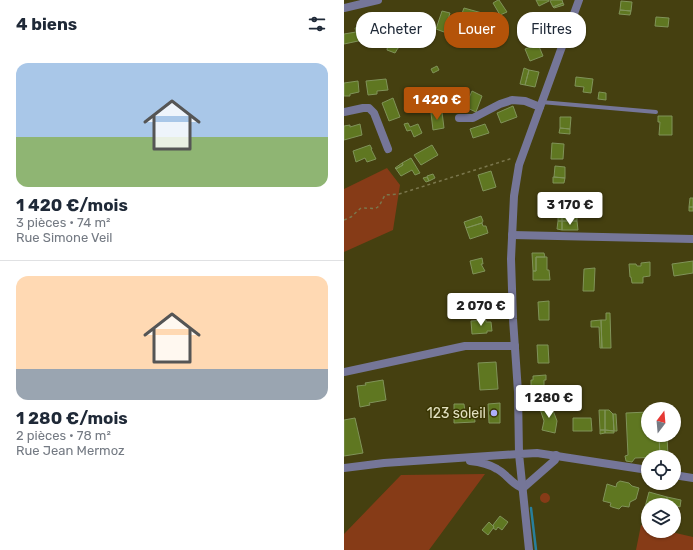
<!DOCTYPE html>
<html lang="fr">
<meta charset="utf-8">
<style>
:root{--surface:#fff;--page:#f2f2f3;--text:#1f2937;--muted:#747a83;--line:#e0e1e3;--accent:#b45309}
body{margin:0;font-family:Rubik,sans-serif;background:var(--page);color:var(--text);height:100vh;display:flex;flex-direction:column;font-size:15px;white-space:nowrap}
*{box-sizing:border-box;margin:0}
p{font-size:13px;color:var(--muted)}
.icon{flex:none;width:22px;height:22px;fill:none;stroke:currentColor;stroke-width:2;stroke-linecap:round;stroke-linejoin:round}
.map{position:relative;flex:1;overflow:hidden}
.drawer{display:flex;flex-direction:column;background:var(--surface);width:344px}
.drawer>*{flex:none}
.banner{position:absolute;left:12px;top:12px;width:277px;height:36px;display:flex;gap:8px}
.needle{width:26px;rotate:16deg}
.fabs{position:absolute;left:297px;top:402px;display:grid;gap:8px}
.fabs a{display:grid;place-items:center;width:40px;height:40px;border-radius:50%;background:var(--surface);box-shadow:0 1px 3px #0004;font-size:20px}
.price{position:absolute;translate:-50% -34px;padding:0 9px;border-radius:4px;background:#fff;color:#222;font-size:13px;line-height:26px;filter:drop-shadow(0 1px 2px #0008)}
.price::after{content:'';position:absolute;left:50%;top:24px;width:12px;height:9px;margin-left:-6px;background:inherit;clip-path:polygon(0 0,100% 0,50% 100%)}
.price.active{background:var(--accent);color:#fff}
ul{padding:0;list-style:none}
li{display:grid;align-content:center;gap:8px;height:212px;padding:0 16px}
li+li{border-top:1px solid var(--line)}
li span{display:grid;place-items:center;height:124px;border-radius:12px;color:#555}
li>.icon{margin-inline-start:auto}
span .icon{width:72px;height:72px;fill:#fffc;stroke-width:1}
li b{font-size:17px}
h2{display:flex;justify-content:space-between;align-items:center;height:48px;padding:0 16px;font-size:17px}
.pill{padding:0 14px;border-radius:16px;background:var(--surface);box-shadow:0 1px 3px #0004;font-size:14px;line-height:36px}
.pill.active{background:var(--accent);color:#fff}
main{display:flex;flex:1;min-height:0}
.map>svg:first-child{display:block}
.green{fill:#863b17}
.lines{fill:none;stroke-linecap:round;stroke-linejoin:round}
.stream{stroke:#287f9c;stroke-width:2.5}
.building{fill:#5f7721;stroke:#809359}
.path{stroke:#7b774d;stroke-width:1.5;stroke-dasharray:3 3;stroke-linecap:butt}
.service{stroke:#757698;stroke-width:4}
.minor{stroke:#757698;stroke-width:8}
.tertiary{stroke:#757698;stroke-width:8}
.poi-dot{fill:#aeaefa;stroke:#3a3603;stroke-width:1.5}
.labels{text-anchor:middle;stroke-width:3;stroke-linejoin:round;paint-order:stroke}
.poi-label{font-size:14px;fill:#e2e0c0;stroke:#3a3603;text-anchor:end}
</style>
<main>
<section class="drawer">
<h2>4 biens<svg class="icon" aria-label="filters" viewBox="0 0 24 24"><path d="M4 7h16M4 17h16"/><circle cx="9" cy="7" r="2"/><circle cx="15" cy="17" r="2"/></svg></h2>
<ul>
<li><span style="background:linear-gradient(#a9c7e8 60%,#8fb573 0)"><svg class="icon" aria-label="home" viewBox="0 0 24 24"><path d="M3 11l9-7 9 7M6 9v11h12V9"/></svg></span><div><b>1 420 €/mois</b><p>3 pièces · 74 m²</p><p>Rue Simone Veil</p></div></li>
<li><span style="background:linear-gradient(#ffd9b3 75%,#9aa5b1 0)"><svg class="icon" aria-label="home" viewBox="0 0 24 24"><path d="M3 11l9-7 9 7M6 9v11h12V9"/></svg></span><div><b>1 280 €/mois</b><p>2 pièces · 78 m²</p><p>Rue Jean Mermoz</p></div></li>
</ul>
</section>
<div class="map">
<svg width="349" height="550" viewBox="0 0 349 550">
<rect width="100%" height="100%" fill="#454010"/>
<path class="green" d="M43,168L56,185L49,230L0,252V189Z
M141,474L85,550H0V534L57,475Z
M196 498a5 5 0 1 1 10 0a5 5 0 1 1-10 0Z
M297,525L304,527V531H323L349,537V550H292Z"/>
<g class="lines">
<path class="stream" d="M187,508L192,550"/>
</g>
<path class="building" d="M154,0H155L163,12L156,15L149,3Z
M192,0H205V1L195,6Z
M208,0H218L219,3L209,7L206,1Z
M277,1L288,2L287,11L276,10Z
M219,3L220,5L210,8L209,7Z
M120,8L138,13L136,21L117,16Z
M276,10L287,11L286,15L275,14Z
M98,11L106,13L100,32L92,29Z
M202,16L206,22L193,28L190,22Z
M312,17L325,18L324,27L311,26Z
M64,22L81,27L79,35L62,29Z
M202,23L209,32L202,35L200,31L194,34L191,28Z
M17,27L19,40L0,44V34L12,32L11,28Z
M200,31L202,35L196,38L194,34Z
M40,34L57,40L55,48L37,42Z
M44,44L54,48L51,53L43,50Z
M194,44L199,56L186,61L181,49Z
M93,66L95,70L89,73L87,69Z
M180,68L185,70L181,85L176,84Z
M185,70L195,72L191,87L181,85Z
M232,77L249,79L247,93L239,92L240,87L231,86Z
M42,79L44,90L33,91V94L24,95L22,81Z
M14,81L15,92L6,94V96H0V83Z
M128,91L138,96L132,112L121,107Z
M255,92L262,93V100L254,99Z
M49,98L56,117L45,121L38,103Z
M169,106L173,117L157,123L153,113Z
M98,112L100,128L89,130L87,113Z
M314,116H328V135H315L316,122H314Z
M216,117H227L226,129L216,128Z
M64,123L66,127L74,124L78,133L70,137L67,130L63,131L60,124Z
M16,124L18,135L0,140V126L6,125V127Z
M141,124L145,133L129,138L126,129Z
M216,128L226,129V134L215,133Z
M208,143L220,144L219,159H207Z
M26,145L28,149H27L32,159L23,162L21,158L12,162L9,151Z
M88,145L94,155L77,165L70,155Z
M67,158L76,173L71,175L68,170L57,176L52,169L59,165L58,163Z
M58,163L59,165L52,169L51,168Z
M211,166L221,167V178L210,177Z
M147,171L152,187L139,191L134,175Z
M89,174L91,178L85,181L83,176Z
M83,177L85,181L82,182L79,178Z
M209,177L221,178L220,183H209Z
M239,193H249V203H239Z
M346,198H349V207H345Z
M345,207H349V211H345Z
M216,211H233V221H218V216H216Z
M137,216L139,221L138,223L122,228L120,222Z
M214,216H218V221H214Z
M214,221H218V230L213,229Z
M218,221H233L234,230H218Z
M138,223L139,226H142L144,233L126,239L122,228Z
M188,253H200L201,257H192V271H189Z
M192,257H203V270H205L206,280H189V271H192Z
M138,258L139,264H137L141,271L129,274L126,261Z
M349,261V273L330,276L328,264Z
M306,262V276L299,277V283H288L287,277H286L285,264H292L293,266H297V263Z
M251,268L250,291H239L240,269Z
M151,296L152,313H138V299Z
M205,301V320H195L194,302Z
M262,313H266L267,348H258L257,320H262Z
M142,320V322H147L148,331H143V333L128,334L127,321Z
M257,320L258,348H256L255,327H247V321Z
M193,345H204L205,363H194Z
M152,362L154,389L136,390L134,363Z
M202,375V380H200V392H187V380H189V376Z
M39,380L42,400L25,403L26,405L16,407L13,386L22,385L21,383Z
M156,403V423H145L144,404Z
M110,404H120L121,412H130L131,422L110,423Z
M207,405L213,421L211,433L198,430L200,421L196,409Z
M255,410H261V430H256Z
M261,410H265L269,414L270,431L261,430Z
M304,412V435H315L316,457L291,458L288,462L282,461L281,456L284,455L282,413Z
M269,414H272L273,431H270Z
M11,418L19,453L0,456V420Z
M229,418H247L248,431H229Z
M256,430H261V433L256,434Z
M261,430L270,431V433H261Z
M315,435H323L324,457H316Z
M276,481L285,483L288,486L295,488L292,499L286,502L285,507L278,506L275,509L268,507L266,506L267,503L259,501L263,484L272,487L273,483Z
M305,492L323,497V505H304V508L301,507Z
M323,497L337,500L336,507L323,503Z
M156,516L164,522L158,530L154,527L152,530L149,528L150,527L149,525Z
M145,522L150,527L144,535L138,530Z"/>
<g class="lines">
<path class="path" d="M0,220L7,217L17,208C35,208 32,212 41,195L55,194L169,158"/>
<path class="service" d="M197,102L312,112"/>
<path class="minor" d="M0,112L19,108H25L30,113L44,149
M115,118H129L156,104L168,100L181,101L196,107
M168,235L349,239
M0,372L121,346H171
M126,461C136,462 145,464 153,469C163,474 168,485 179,488L211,460L212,455
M0,468L40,463L175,454"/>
<path class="tertiary" d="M0,8L34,0
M175,454L193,453L304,470
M330,475L349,478
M185,550L175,454L174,392L169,319L167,259L170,196L175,165L235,0"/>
</g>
<circle class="poi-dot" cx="150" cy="413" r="4"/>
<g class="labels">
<g class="poi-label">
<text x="142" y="418">123 soleil</text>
</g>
</g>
</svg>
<div class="fabs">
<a><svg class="needle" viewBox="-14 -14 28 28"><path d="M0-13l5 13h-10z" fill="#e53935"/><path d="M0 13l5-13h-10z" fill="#747a83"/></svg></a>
<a><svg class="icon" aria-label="locate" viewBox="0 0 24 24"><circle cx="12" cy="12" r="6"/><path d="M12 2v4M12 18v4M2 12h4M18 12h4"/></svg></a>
<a><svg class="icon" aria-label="layers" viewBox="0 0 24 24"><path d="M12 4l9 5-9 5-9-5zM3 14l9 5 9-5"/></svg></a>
</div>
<b class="price active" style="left:93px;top:121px">1 420 €</b>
<b class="price" style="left:226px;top:226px">3 170 €</b>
<b class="price" style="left:137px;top:327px">2 070 €</b>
<b class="price" style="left:205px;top:419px">1 280 €</b>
<div class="banner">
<a class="pill">Acheter</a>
<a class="pill active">Louer</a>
<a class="pill">Filtres</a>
</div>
</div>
</main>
